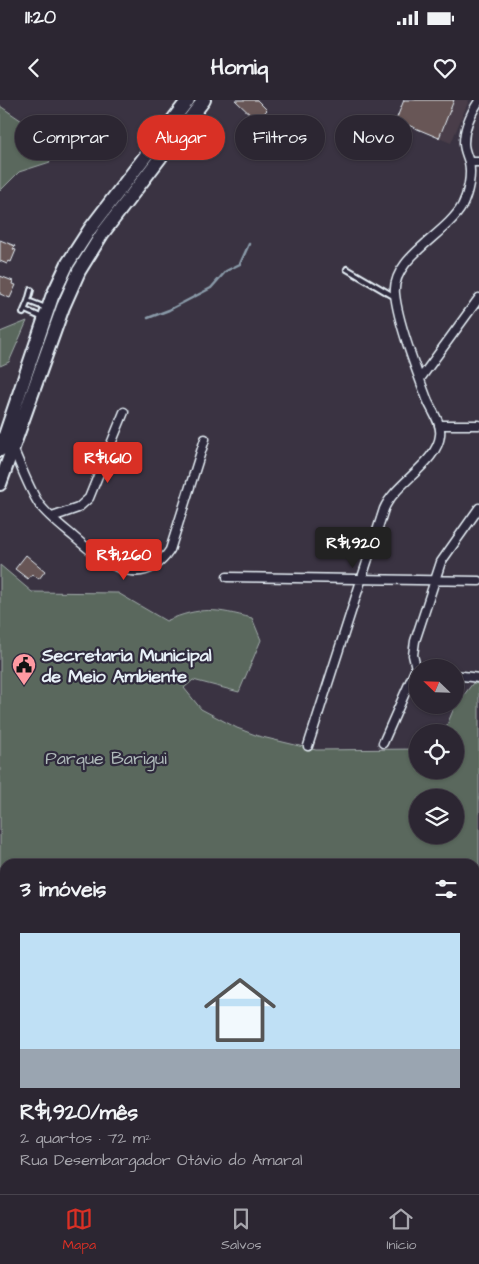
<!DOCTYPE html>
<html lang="pt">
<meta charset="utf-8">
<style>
:root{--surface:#2c2632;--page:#342e3a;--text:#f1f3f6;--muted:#a6a5ac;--line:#48434d;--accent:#d93025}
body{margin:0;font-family:"Architects Daughter",sans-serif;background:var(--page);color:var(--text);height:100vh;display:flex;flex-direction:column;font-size:19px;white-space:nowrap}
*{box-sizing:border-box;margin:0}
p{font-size:16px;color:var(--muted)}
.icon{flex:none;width:28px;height:28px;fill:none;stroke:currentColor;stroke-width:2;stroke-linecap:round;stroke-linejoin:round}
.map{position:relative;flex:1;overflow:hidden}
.side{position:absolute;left:0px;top:759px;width:480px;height:336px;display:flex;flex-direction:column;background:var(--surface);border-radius:15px 15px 0 0;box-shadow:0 1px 4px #0004,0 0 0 1px var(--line)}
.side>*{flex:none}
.hud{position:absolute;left:15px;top:15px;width:450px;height:45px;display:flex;gap:10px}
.needle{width:32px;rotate:293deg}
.buttons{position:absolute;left:409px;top:559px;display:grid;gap:10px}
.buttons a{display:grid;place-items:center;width:55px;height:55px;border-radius:50%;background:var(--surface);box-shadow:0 1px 4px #0004,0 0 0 1px var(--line);font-size:25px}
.price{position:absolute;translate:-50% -42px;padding:0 11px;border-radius:5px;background:var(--accent);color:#fff;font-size:16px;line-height:32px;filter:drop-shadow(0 1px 2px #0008)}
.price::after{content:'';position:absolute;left:50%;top:30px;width:15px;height:11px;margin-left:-8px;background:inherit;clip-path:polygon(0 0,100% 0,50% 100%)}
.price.current{background:#222;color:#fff}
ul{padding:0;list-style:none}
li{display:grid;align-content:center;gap:10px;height:265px;padding:0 20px}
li+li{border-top:1px solid var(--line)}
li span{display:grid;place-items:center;height:155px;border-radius:0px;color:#555}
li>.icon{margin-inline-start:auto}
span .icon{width:90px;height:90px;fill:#fffc;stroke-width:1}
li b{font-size:21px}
h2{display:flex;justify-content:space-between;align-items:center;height:60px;padding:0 20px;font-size:21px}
.tag{padding:0 18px;border-radius:22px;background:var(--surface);box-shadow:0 1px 4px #0004,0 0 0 1px var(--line);font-size:18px;line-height:45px}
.tag.current{background:var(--accent);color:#fff}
.status{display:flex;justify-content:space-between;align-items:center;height:35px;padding:0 25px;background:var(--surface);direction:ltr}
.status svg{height:14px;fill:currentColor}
header{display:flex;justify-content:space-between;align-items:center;height:65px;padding:0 20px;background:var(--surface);font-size:22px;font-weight:800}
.dock{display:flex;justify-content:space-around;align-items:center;height:70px;border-top:1px solid var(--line);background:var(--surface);font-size:14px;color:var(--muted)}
.dock a{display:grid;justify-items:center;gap:2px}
.dock .current{color:var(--accent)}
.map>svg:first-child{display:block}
.built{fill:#483e48}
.green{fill:#5a675d;stroke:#a1acaa;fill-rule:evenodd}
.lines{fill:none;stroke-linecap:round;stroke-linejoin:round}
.stream{stroke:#8a9ba9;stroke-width:2.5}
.building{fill:#685756;stroke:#e8f1f8}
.service-casing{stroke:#e8f1f8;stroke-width:8}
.minor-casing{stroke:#e8f1f8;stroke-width:11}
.primary-casing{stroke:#e8f1f8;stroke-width:16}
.path{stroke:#e8f1f8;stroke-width:1;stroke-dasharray:1 4;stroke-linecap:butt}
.service{stroke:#2f2a3d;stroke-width:4}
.minor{stroke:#2f2a3d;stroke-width:8}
.primary{stroke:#2f2a3d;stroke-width:12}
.labels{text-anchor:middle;stroke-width:4.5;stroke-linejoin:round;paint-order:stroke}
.poi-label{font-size:18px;font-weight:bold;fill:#e8f1f8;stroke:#2f2a3d;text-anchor:start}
.park-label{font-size:18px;fill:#afbaba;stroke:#2f2a3d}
</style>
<div class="status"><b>11:20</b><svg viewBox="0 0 49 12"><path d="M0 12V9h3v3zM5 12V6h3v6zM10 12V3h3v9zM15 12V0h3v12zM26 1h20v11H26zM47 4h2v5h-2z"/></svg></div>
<header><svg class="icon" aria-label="back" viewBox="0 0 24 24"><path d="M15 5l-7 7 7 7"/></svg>Homiq<svg class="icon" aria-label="heart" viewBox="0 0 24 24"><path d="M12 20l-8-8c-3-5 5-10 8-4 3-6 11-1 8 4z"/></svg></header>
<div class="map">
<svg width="479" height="1094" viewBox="0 0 479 1094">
<rect width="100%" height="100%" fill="#3a3342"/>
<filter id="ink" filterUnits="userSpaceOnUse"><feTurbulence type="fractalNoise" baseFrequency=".02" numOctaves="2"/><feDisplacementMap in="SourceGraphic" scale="10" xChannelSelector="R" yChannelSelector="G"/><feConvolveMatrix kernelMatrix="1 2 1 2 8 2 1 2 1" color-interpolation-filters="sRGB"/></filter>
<g filter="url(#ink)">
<path class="built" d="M403,0H469L451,43L396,20Z"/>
<path class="green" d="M0,6L31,27L50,62L19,72L0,91Z
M27,221L9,262L0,266V232Z
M0,465L32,492L118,493L166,521C201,506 216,509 252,518L261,540L239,592L193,580L184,588L201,609L237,628L258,636L316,650L417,649L418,670H455V632H444L454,608L473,583L479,584V966L475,965V764H5V1090H331L329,1094H0ZM418,698H455V735H418Z"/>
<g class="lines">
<path class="stream" d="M148,218L169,210L211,188L226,171L240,164L249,144"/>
</g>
<path class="building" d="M235,0H257L267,10L257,21Z
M404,0H454L439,38L396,20Z
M249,25L270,43L260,54L240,36Z
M0,140L15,146L13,149L16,150L11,162L9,161L7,164L0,161Z
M0,176L13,181L12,184L16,185L10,198L0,194Z
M26,455L45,471L39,479L32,474L28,479L15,469Z"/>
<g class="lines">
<g class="service-casing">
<path id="service" d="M347,169L395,197
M31,190L28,201L46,208
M25,210L43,218
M23,213L28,201"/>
</g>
<g class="minor-casing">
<path id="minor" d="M469,62H479
M420,279L479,198
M439,325H479
M13,348C21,366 28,387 39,404C48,416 61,426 73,436C100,460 141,494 170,450L205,339
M52,417L78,408L89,398L124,312
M227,477L479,481
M455,575L479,578
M383,643L416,568L413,555L415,541L441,462L479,408
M308,646L384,409C395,383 438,362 440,335C442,323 431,310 427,299C417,272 398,223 395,194C391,158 446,135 462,106C468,94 472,75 469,62C467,55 464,50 464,43C464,28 471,13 479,1
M475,1012L479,1013"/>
</g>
<g class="primary-casing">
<path id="primary" d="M0,350L52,197L68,163L90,129L188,0
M0,384L63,207L79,171L102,134L204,0"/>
</g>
<path class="path" d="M0,1002L5,1011
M1,1047L5,1034
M1,1047L5,1049
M0,1083L5,1081
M251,1094V1090"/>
<use href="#service" class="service"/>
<use href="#minor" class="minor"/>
<use href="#primary" class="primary"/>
</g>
</g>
<defs>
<g id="civic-pin" transform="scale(1.25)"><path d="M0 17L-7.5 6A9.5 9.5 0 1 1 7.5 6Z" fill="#ff9aa2" stroke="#2f2a3d"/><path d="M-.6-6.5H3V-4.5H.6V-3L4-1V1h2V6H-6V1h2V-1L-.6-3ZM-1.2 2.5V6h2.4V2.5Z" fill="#111"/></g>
</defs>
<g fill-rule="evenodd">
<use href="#civic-pin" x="24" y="565"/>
</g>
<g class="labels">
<g class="poi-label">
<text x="42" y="561">Secretaria Municipal<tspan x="42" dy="21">de Meio Ambiente</tspan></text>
</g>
<g class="park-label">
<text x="106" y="664">Parque Barigui</text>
</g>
</g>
</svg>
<div class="buttons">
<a><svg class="needle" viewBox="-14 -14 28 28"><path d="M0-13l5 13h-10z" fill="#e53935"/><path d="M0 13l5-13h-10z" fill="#a6a5ac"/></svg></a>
<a><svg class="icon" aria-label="locate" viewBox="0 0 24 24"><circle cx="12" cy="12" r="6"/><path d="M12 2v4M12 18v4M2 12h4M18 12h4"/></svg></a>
<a><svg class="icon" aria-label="layers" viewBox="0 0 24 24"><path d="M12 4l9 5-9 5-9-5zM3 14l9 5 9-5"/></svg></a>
</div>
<b class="price" style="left:108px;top:384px">R$1,610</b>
<b class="price current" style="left:353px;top:469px">R$1,920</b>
<b class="price" style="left:124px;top:481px">R$1,260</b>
<div class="hud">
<a class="tag">Comprar</a>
<a class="tag current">Alugar</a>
<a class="tag">Filtros</a>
<a class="tag">Novo</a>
</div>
<section class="side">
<h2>3 imóveis<svg class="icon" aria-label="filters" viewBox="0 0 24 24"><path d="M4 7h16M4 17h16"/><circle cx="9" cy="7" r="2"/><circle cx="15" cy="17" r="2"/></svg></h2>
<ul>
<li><span style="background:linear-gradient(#bfe0f5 75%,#9aa5b1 0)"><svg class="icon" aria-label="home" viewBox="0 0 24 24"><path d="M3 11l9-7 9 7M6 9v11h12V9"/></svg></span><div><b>R$1,920/mês</b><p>2 quartos · 72 m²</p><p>Rua Desembargador Otávio do Amaral</p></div></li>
</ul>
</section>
</div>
<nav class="dock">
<a class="current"><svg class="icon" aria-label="map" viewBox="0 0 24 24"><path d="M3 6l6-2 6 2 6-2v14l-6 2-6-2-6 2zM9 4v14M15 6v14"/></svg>Mapa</a>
<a><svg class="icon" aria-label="saved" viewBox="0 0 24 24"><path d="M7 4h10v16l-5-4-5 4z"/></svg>Salvos</a>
<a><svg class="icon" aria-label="home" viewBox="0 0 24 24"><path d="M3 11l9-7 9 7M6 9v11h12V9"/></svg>Início</a>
</nav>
